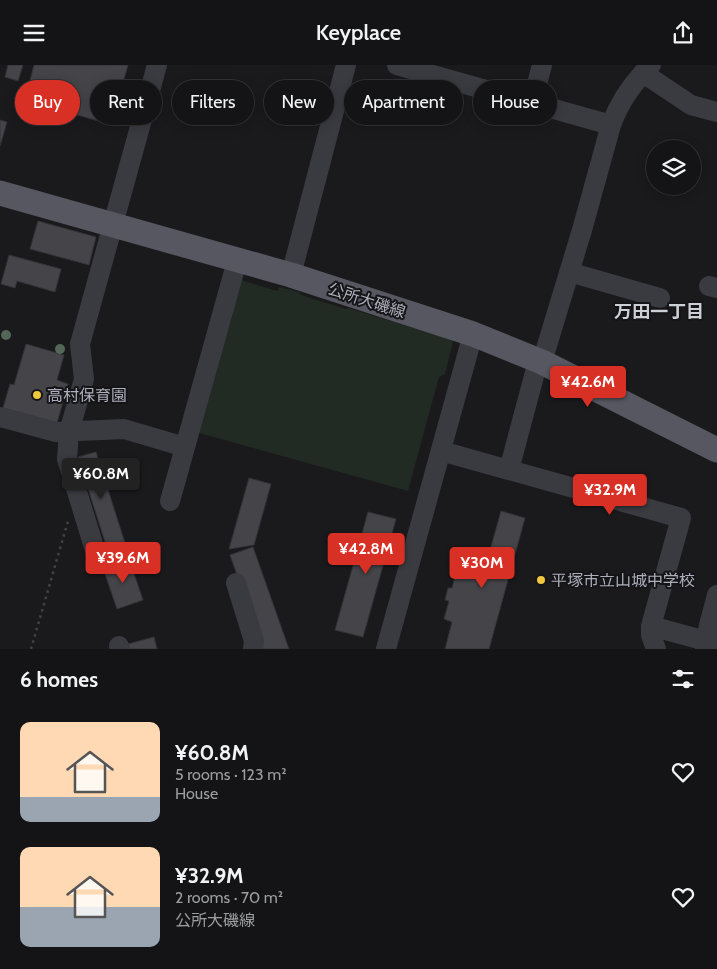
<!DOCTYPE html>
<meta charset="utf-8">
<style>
:root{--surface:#141315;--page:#212022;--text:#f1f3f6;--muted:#9d9ea0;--line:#333234;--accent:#d93025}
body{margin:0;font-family:Cabin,"Noto Sans JP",sans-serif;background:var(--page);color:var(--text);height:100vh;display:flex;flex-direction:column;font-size:19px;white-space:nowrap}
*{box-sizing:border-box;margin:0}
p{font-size:16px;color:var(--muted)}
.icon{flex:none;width:28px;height:28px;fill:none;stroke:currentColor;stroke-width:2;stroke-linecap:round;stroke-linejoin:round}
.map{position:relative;height:584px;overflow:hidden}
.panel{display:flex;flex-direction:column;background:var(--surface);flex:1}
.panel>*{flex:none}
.guide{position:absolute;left:15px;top:15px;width:688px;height:45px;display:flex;gap:10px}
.fabs{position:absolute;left:646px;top:75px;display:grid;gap:10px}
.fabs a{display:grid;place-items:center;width:55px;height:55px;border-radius:50%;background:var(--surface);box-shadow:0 2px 12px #0003,0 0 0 1px var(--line);font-size:25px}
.price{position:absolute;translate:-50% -42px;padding:0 11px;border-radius:5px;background:var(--accent);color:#fff;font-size:16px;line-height:32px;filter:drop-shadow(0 1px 2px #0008)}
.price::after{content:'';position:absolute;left:50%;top:30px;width:15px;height:11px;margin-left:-8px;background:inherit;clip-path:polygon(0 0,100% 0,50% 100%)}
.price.selected{background:#222;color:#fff}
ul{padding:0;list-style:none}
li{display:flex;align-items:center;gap:15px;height:125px;padding:0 20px}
li span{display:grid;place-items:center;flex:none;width:140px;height:100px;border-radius:10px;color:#555}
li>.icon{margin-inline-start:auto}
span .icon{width:60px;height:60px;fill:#fffc;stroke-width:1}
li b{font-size:21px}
h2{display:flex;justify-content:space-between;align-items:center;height:60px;padding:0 20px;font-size:21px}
.tag{padding:0 18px;border-radius:22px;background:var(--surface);box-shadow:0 2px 12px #0003,0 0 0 1px var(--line);font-size:18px;line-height:45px}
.tag.selected{background:var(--accent);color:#fff}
header{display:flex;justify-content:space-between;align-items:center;height:65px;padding:0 20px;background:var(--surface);font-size:22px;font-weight:600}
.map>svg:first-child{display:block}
.green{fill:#212a23}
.building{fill:#444449;stroke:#343338}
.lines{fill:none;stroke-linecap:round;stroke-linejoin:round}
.path{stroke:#404248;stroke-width:2.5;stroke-dasharray:2.5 4;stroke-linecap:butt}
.minor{stroke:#3a3b41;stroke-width:20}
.major{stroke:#565760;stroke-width:25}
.tree{fill:#546658}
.poi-dot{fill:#f0c73d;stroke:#151417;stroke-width:2}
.labels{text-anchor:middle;stroke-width:4;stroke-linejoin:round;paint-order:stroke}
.street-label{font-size:16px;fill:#acafbb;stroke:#151417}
.poi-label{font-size:16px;fill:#acafbb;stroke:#151417;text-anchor:start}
.neighbourhood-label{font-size:18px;font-weight:bold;fill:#cdcfd7;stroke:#151417}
</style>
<header><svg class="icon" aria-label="menu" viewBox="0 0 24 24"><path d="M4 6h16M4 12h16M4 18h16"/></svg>Keyplace<svg class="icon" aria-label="share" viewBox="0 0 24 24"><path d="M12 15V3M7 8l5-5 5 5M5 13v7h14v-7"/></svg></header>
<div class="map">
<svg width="717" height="584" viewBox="0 0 717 584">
<rect width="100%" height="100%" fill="#1a191c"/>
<path class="green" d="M238,214L277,226L279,222L299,227L301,230L346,244L348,243L450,274L453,277L445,309L439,312L408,426L199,368Z"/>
<path class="building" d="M8,0H23L18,16L5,12Z
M34,0H128L121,25L126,26L116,61L25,35Z
M0,55L7,57L0,81Z
M38,156L96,172L89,200L30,184Z
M9,190L61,204L55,227L17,216L15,223L1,219Z
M26,279L64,290L57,315L68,319L57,358L3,343L10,319L14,320Z
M96,387L125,478L107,483L78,392Z
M249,413L271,419L254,480L229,484Z
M501,446L525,453L489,584H445L452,557L444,554L449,536L445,535L448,523H452L460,493L486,500Z
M368,447L396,454L363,572L335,565Z
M253,482L289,584H263L230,490Z
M129,494L143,535L117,544L103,503Z
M154,572L157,584H130L128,579Z"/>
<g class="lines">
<path class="path" d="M31,584L68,456"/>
<path class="minor" d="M397,0L611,60L582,165L542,297
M643,8L691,40L717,47
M532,38L542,0
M611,60C620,36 632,18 651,0
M569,207L660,233
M291,210L346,0
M709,221L717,223
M0,352L56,367L124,364L185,382
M441,386L681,453L651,561V570L656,584
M509,405L538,296
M170,436L237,196
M98,495L67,394L69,367L84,314L80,279L157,0
M236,518L254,576L253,584
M651,561L717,579
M119,581L120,584
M386,584L473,269
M705,584L709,560L717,530"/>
<path class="major" d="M0,128L291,210L473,269L542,297L717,385"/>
</g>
<g class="tree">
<circle cx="6" cy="270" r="5"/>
<circle cx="60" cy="284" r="5"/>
</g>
<g class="poi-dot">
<circle cx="37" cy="330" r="5"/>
<circle cx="541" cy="515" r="5"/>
</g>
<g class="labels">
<g class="street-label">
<text transform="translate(367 235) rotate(18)" y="6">公所大磯線</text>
</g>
<g class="poi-label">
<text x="47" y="336">高村保育園</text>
<text x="551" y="521">平塚市立山城中学校</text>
</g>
<g class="neighbourhood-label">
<text x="659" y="253">万田一丁目</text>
</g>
</g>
</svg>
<div class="fabs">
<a><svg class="icon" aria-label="layers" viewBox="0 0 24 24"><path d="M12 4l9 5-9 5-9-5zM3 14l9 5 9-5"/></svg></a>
</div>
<b class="price" style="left:588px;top:343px">¥42.6M</b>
<b class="price selected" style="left:101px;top:435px">¥60.8M</b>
<b class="price" style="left:610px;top:451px">¥32.9M</b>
<b class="price" style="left:366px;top:510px">¥42.8M</b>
<b class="price" style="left:123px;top:519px">¥39.6M</b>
<b class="price" style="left:482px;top:524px">¥30M</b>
<div class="guide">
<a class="tag selected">Buy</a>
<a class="tag">Rent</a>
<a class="tag">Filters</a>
<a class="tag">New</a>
<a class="tag">Apartment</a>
<a class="tag">House</a>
</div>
</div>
<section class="panel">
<h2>6 homes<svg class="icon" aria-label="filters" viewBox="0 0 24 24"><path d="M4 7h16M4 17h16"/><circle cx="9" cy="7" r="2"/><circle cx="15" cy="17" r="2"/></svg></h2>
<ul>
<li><span style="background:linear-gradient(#ffd9b3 75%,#9aa5b1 0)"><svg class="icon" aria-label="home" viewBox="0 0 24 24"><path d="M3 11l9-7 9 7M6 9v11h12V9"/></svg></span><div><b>¥60.8M</b><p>5 rooms · 123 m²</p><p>House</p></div><svg class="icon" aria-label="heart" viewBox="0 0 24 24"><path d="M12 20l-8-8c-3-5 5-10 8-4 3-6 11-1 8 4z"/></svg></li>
<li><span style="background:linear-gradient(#ffd9b3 60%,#9aa5b1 0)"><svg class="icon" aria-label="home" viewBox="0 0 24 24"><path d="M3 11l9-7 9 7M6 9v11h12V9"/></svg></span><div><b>¥32.9M</b><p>2 rooms · 70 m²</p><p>公所大磯線</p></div><svg class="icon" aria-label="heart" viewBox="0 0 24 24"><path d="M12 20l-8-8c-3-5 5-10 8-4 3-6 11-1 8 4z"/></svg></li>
</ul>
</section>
